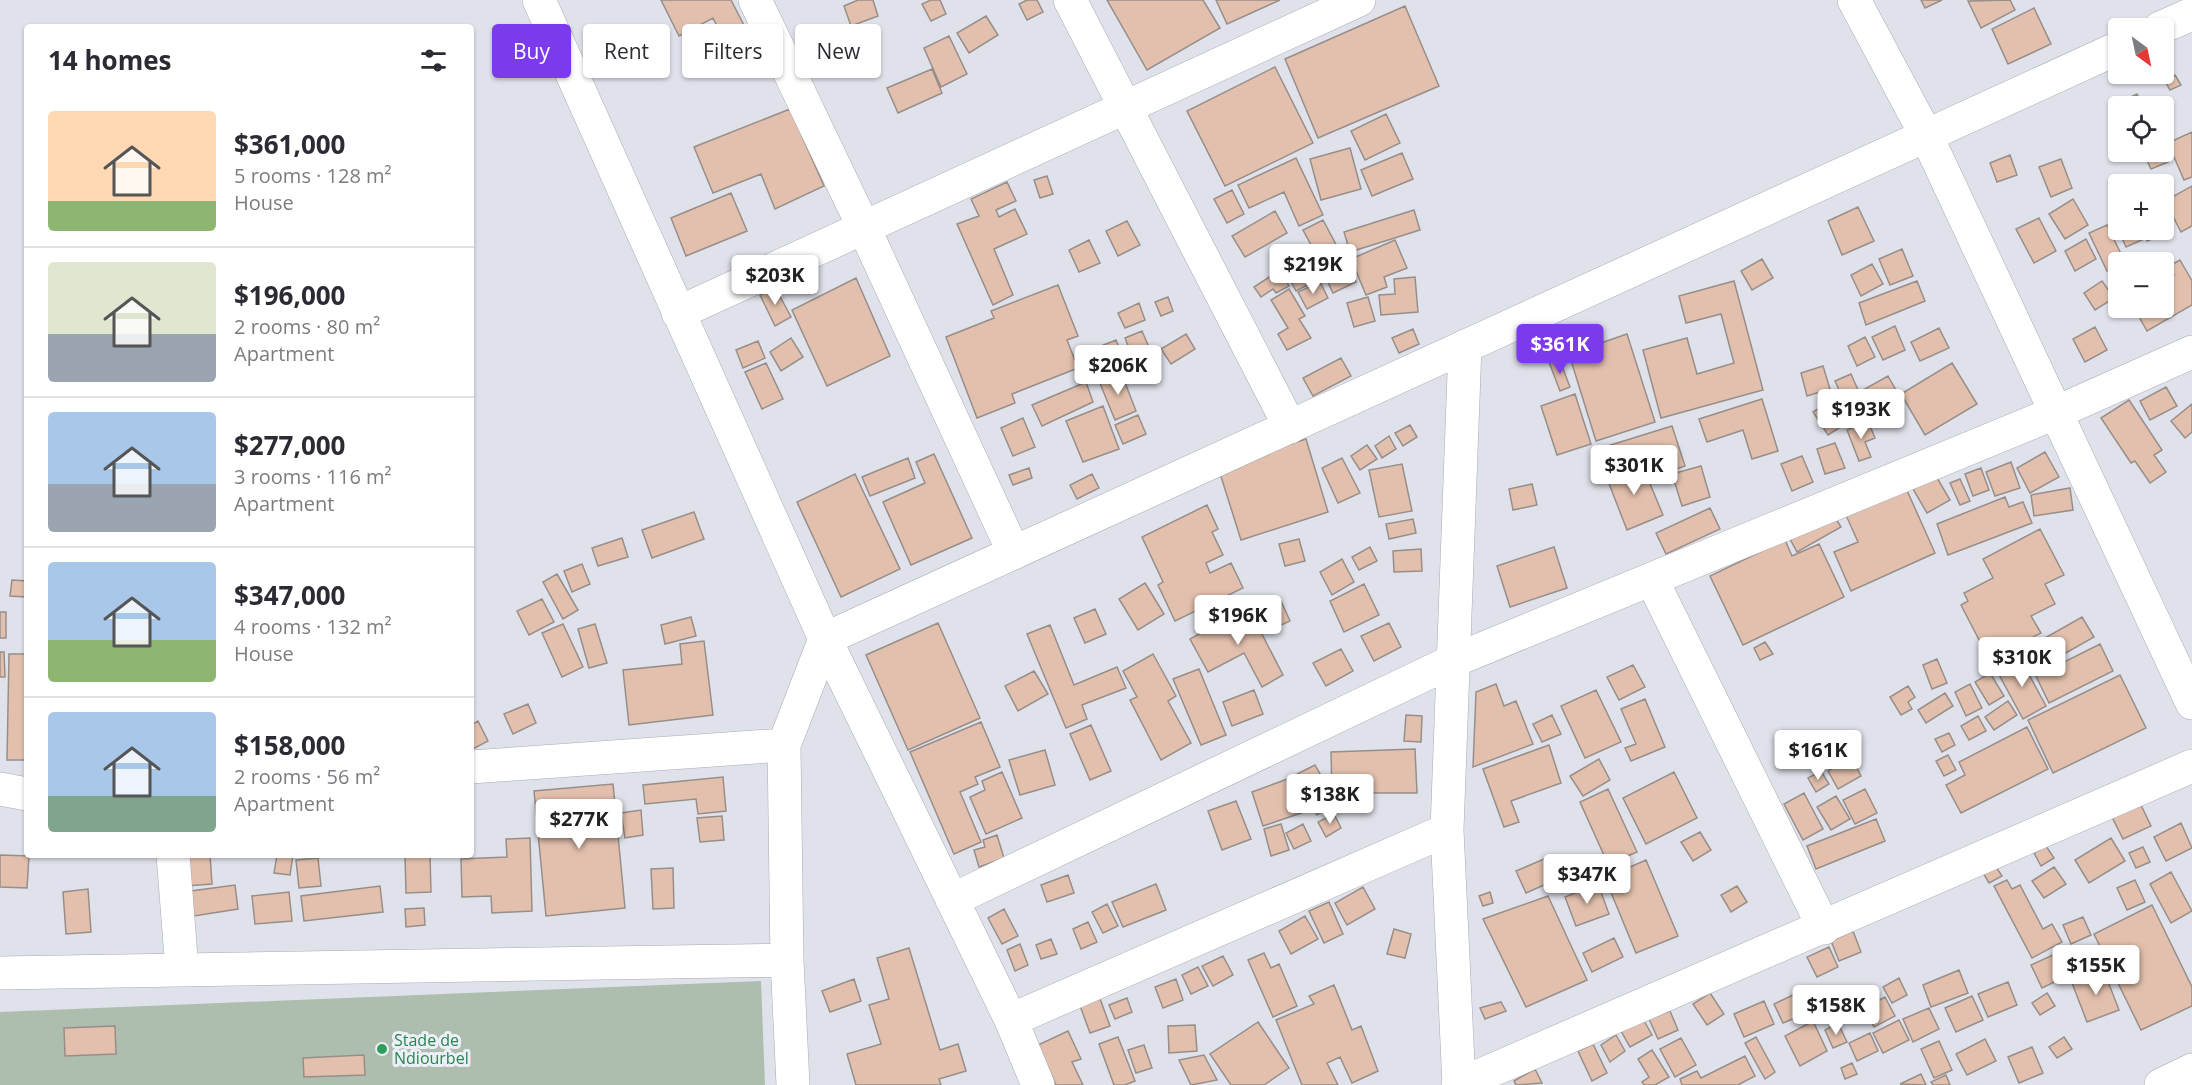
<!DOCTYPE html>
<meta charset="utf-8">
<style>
:root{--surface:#fff;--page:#f2f2f3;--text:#2b2b33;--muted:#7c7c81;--line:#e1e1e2;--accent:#7c3aed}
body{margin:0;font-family:"Open Sans",sans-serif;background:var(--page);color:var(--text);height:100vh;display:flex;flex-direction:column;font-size:22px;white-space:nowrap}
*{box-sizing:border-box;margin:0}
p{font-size:20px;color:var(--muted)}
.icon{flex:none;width:33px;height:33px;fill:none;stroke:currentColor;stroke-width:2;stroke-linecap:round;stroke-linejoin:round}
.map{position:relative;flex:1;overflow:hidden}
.side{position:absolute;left:24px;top:24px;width:450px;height:834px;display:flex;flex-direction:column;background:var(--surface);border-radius:6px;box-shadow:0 2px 4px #0004}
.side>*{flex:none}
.top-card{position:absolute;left:492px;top:24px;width:570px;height:54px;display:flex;gap:12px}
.needle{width:39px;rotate:147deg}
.tools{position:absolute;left:2108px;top:18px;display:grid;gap:12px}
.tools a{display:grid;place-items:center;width:66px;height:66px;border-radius:6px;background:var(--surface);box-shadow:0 2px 4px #0004;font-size:30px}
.price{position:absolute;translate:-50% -51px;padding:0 14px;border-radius:6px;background:#fff;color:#222;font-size:20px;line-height:39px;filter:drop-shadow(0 2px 3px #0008)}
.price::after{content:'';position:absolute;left:50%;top:36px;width:18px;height:14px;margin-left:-9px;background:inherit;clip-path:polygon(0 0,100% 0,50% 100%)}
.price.current{background:var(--accent);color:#fff}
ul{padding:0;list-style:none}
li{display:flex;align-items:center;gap:18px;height:150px;padding:0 24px}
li+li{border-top:2px solid var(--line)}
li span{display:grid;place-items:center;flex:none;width:168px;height:120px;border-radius:6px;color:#555}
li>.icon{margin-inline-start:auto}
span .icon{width:72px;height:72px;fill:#fffc;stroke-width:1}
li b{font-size:26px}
h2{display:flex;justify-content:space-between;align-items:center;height:72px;padding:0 24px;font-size:26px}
.tag{padding:0 21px;border-radius:6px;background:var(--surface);box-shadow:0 2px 4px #0004;font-size:21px;line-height:54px}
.tag.current{background:var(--accent);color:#fff}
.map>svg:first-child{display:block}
.grass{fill:#adbeae}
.building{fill:#e3c0ad;stroke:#978e8a;stroke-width:1.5}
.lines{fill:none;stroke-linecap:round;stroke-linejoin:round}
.minor-casing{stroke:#a8aab3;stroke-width:34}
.minor{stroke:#fff;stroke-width:33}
.leisure-dot{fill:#2e9e5b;stroke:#edeff8;stroke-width:2}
.labels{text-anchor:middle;stroke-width:6;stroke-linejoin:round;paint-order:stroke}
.leisure-label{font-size:16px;fill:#27864d;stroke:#edeff8;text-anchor:start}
</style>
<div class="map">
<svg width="2192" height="1085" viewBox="0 0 2192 1085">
<rect width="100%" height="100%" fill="#e0e2eb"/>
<path class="grass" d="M761,981L765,1085H0V1012Z"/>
<path class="building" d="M661,0H731L749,35L727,46L713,18L679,36Z
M858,0H873L878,16L851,26L844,6Z
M931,0H940L946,14L931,21L922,4Z
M1027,0H1037L1043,12L1027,20L1019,4Z
M1107,0H1203L1220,28L1147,70Z
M1216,0H1280L1227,24Z
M1921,0H1942L1925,8Z
M2010,0L2015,10L1981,28L1968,1Z
M1405,6L1439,86L1318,138L1285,59Z
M2034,8L2051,44L2008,64L1992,29Z
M986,16L998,35L969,53L957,33Z
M949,36L967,74L941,87L924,48Z
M1275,67L1313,143L1225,186L1187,111Z
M932,69L942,93L898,113L887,88Z
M2175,75L2181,85L2170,90L2165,81Z
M2137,94L2143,106H2118V116L2113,105Z
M790,109L824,186L775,209L761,174L713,193L694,147Z
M1386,114L1400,143L1365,160L1351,131Z
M2192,132V177L2184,180L2168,143Z
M1350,148L1361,189L1321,200L1310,159Z
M2163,150L2168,162L2151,169L2143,152Z
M1402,153L1413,179L1372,196L1361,170Z
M2010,155L2017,175L1997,182L1990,163Z
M1296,158L1323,215L1299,226L1284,192L1249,208L1238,185Z
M2061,159L2072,188L2051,197L2039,167Z
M1047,176L1053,194L1040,198L1034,180Z
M1007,182L1016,201L996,210L999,217L1015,209L1027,234L994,249L1013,295L993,305L957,224L979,216L971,199Z
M2192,186V226L2181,232L2165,201Z
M1232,190L1244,214L1227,223L1214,199Z
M731,193L747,231L686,256L671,218Z
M2073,199L2088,225L2065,239L2049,214Z
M1858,207L1874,241L1842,255L1828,221Z
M2163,207L2172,231L2147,241L2142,230H2163Z
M1414,210L1420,230L1350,252L1344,232Z
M1275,211L1287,233L1245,257L1232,236Z
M2039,218L2056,251L2034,263L2016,229Z
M2118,219V230H2140L2144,239L2126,247L2114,220Z
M1323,220L1356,282L1333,293L1325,276L1296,291L1286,272L1317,256L1303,230Z
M1127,221L1140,245L1118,256L1106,231Z
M2107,225L2125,262H2118V265L2107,271L2089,233Z
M2086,239L2096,259L2075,271L2065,251Z
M1089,240L1100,263L1079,272L1069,250Z
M1395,240L1407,268L1384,277L1387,287L1366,295L1351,259Z
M1902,249L1913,276L1890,285L1879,259Z
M1762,259L1773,278L1752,290L1741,271Z
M2180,260L2192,281V305L2147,331L2134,308H2163V282L2174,275L2169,266Z
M1872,264L1883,284L1861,296L1851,275Z
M1280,270L1289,286L1276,293L1273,289L1261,297L1254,287Z
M1415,277L1418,312L1381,315L1379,295L1395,294L1394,279Z
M856,278L890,356L827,386L792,310Z
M1734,281L1763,390L1661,418L1643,350L1687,338L1697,374L1734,363L1721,314L1686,323L1679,296Z
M1917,281L1925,301L1866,325L1859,303Z
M2102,281L2114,298L2095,310L2084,293Z
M1320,282L1328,298L1307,309L1298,292Z
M1058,285L1078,336L1067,340L1078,368L1012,394L1015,403L977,418L946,337L994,318L991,311Z
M775,287L791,317L775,326L760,295Z
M1289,289L1305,316L1299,319L1311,338L1287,350L1278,334L1288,328L1271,300Z
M1168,297L1173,311L1161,316L1155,302Z
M1368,297L1375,321L1354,327L1347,303Z
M1139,303L1145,320L1125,328L1118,313Z
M1895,326L1905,350L1883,360L1872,337Z
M2095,327L2107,350L2085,362L2073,339Z
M1939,328L1949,348L1920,361L1911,342Z
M1413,329L1419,344L1399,353L1392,338Z
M1142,331L1150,350L1133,358L1125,338Z
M1186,334L1195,349L1171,364L1161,349Z
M1627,334L1655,422L1596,441L1569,354Z
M1865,337L1875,357L1857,366L1848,346Z
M791,338L803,357L781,371L770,352Z
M1116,340L1124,359L1099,369L1091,350Z
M758,341L765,358L743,368L736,350Z
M1341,358L1351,376L1313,396L1303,378Z
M1559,358L1570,387L1560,391L1549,362Z
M766,363L783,399L762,409L745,372Z
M1952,363L1977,404L1925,435L1901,394Z
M1823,366L1830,389L1807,396L1801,373Z
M1121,372L1136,411L1115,420L1099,381Z
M1851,374L1862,399L1846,405L1835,381Z
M1888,376L1901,399L1876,412L1863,390Z
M1086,382L1093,402L1042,426L1032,405Z
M2166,387L2177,406L2150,420L2140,401Z
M1575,394L1591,444L1557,455L1541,406Z
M1762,399L1778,451L1752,459L1743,430L1707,442L1699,419Z
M1832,400L1847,423L1828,435L1813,412Z
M2129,400L2162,450L2154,455L2166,472L2150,483L2135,461L2131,463L2101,418Z
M2192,404V432L2185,438L2171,421Z
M1103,406L1119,449L1083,462L1066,421Z
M1138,415L1146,434L1123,444L1115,425Z
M1023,418L1035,447L1013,456L1001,428Z
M1868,421L1875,438L1865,442L1871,457L1859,461L1847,430Z
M1410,425L1417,437L1403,446L1395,433Z
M1672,426L1685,466L1655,476L1650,459L1608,472L1601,448Z
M1389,436L1396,449L1382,458L1375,446Z
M1306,439L1328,512L1241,540L1218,467Z
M1835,443L1845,468L1825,474L1817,449Z
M1367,445L1377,459L1360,470L1351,456Z
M2045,452L2059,477L2030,493L2017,468Z
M934,454L972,538L911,565L883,502L925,483L916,462Z
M1802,456L1813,482L1792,491L1781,464Z
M908,458L915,478L870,496L862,477Z
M1342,458L1360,493L1338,503L1322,468Z
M1641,462L1663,515L1627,530L1606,476Z
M2011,462L2020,488L1995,496L1986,472Z
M1402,464L1412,511L1379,517L1369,470Z
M1701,466L1710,497L1682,506L1672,474Z
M1029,468L1032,478L1013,485L1009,475Z
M1981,468L1989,490L1973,496L1965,474Z
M855,474L900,569L841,597L797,502Z
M1092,474L1099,488L1077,499L1070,485Z
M1936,476L1950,500L1927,513L1913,489Z
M1960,479L1970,501L1960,505L1950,483Z
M1532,484L1537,505L1513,510L1509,489Z
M1905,486L1935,553L1851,591L1834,552L1858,542L1845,513Z
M2070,488L2073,510L2034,516L2031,495Z
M2005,497L2009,507L2023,502L2032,523L1948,555L1937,524Z
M1207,505L1218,529L1212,532L1223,555L1206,563L1210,573L1231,563L1243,588L1175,621L1158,585L1163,582L1142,537Z
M1710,508L1720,529L1666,554L1656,533Z
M694,512L704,539L652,558L642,530Z
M1833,514L1841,527L1797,552L1790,539Z
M1413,519L1416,533L1389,539L1386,524Z
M2040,529L2064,575L2045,584L2055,604L2031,616L2041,633L1989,659L1961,605L1968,601L1964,593L1993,578L1983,559Z
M622,538L628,557L598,566L592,548Z
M1299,539L1305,561L1285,566L1279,544Z
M1785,540L1792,556L1819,544L1844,597L1743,645L1710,576Z
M1370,547L1377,561L1359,570L1352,557Z
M1554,547L1567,588L1510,607L1497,566Z
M1421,549L1422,571L1394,572L1393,551Z
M1342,559L1354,582L1332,595L1320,572Z
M582,564L590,584L572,592L564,571Z
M557,574L578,610L563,619L543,582Z
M12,580L27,581V597L10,596Z
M1145,583L1164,614L1138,630L1119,599Z
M1364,584L1379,615L1344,632L1330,601Z
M542,599L554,622L529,635L517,611Z
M1281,601L1290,621L1273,629L1265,609Z
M1248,607L1283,675L1262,687L1244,653L1208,672L1190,639Z
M1095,609L1106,634L1085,643L1074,618Z
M0,612H6V638H0Z
M691,617L696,636L665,644L661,625Z
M2082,617L2094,637L2043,666L2031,646Z
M938,623L980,718L908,750L866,655Z
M1389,623L1401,647L1374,661L1361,636Z
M563,624L583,667L562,677L542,633Z
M595,624L607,663L589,668L578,629Z
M1050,625L1074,685L1117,667L1126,688L1082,705L1087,719L1066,728L1027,634Z
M704,641L713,715L629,725L623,670L682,664L680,644Z
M1765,642L1773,654L1760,660L1754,648Z
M2100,644L2113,671L2049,703L2036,676Z
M1341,649L1353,671L1326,686L1313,663Z
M0,652H4L5,677H0Z
M9,654H27V760H7Z
M1153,654L1176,696L1168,701L1191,743L1161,760L1130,700L1137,697L1123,671Z
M2020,658L2046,706L2023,719L1997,671Z
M1937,659L1947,683L1932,689L1923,665Z
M1633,665L1645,687L1619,700L1607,677Z
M1199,669L1226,735L1201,745L1173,679Z
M1034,671L1048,694L1018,711L1005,686Z
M1990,673L2004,696L1989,705L1975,682Z
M2120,675L2146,728L2053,773L2028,720Z
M1496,684L1504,706L1516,701L1533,744L1473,767L1476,692Z
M1970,684L1982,708L1966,716L1955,692Z
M1908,686L1915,697L1908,702L1912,709L1901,715L1890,697Z
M1254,690L1263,714L1232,726L1223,702Z
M1596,690L1621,742L1585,758L1561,706Z
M1945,693L1953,706L1926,723L1918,710Z
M1645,699L1665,747L1631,761L1625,748L1636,744L1621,709Z
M2008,701L2017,715L1994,730L1985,717Z
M528,704L536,723L513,734L504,714Z
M1406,715L1422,716L1421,742L1404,741Z
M1552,715L1561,734L1542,742L1533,724Z
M1978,716L1986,731L1969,740L1961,726Z
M478,721L488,741L471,750V725Z
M981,722L1000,767L975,777L978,784L960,792L981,842L954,854L910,752Z
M1091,725L1111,771L1090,780L1070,734Z
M2027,727L2048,769L1961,813L1946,785L1965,775L1959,762Z
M1949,733L1955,745L1942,752L1935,739Z
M1549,745L1561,783L1511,801L1519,822L1504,827L1483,769Z
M1415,749L1417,793H1332L1331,752Z
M1045,750L1055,785L1020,795L1009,760Z
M1948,755L1956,770L1944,776L1936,761Z
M1851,757L1861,776L1838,789L1828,771Z
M1599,759L1610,780L1583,796L1570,776Z
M1315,765L1323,779L1306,787L1297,774Z
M1821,771L1829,784L1816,792L1808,778Z
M1002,772L1022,818L986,834L970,797L985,790L982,781Z
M1674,772L1697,818L1646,844L1623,798Z
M723,777L726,811L698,814L696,799L645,804L643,785Z
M1293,777L1304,812L1263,826L1252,792Z
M613,784L625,908L546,916L534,791Z
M1326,788L1333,804L1317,815L1309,802Z
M1608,789L1637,852L1608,864L1580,802Z
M1865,789L1877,813L1855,824L1843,800Z
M1804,793L1823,829L1803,840L1784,804Z
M1836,796L1850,819L1831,830L1817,807Z
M1236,801L1251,839L1222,850L1208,811Z
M2139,801L2151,826L2123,839L2111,815Z
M641,810L643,835L625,838L621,813Z
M1334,814L1341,828L1326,837L1318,822Z
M722,816L724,840L700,842L697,818Z
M1876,819L1885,841L1816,869L1807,846Z
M2181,823L2192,848L2166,861L2154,837Z
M1281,824L1289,850L1271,856L1264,829Z
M1303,824L1311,841L1294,849L1286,833Z
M1700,832L1711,850L1693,861L1681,842Z
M997,835L1004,858L979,867L974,850L985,847L983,840Z
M530,838L532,911L492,913L491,896L462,897L461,859L507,857L506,839Z
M2111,838L2125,861L2089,883L2075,860Z
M2046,846L2054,858L2041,866L2034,853Z
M2143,847L2150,862L2136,868L2129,853Z
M0,855L29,856L27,888L0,887Z
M210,855L212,884L186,886L183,857Z
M277,855H293L290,875L274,873Z
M405,855H430L431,892L406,893Z
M318,858L321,886L299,888L296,860Z
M1544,859L1553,881L1526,893L1516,871Z
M1646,860L1678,936L1636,953L1605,878Z
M1994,864L2002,876L1989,883L1982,871Z
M2054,867L2066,884L2044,898L2032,881Z
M673,868L674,908L653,909L651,869Z
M2171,872L2192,911L2171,923L2150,884Z
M1068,875L1074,893L1047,902L1041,885Z
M2007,880L2012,889L2020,885L2043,929L2052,924L2062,942L2032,958L1994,886Z
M2135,880L2145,902L2127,910L2117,888Z
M1156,884L1166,910L1123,927L1112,902Z
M1598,884L1609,914L1576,926L1565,897Z
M235,885L238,909L194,916L191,891Z
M380,886L383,912L304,921L301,896Z
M1737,886L1747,902L1731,912L1721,895Z
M1363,887L1375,909L1347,925L1335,903Z
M88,889L91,932L66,934L63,892Z
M289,892L292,921L255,924L252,896Z
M1490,892L1493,903L1483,906L1479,896Z
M1548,896L1587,980L1526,1007L1483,919Z
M1329,902L1343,934L1324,943L1309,911Z
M1107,904L1118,926L1103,933L1092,912Z
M2152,905L2192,987V1006L2141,1030L2094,934Z
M424,908L425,925L406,927L405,909Z
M1004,909L1018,936L1002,944L988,918Z
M1305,916L1318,939L1291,954L1279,931Z
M2083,917L2091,935L2071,944L2063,925Z
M1088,922L1097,942L1081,949L1073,929Z
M1394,929L1411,934L1405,958L1387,954Z
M1853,931L1861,952L1839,961L1831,941Z
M1614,938L1623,957L1592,972L1583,953Z
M1051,939L1057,954L1041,959L1036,945Z
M1020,944L1028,965L1015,971L1007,950Z
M1829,947L1838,967L1817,977L1807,957Z
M909,948L940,1050L958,1044L966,1071L939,1079L941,1085H856L847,1054L881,1044L869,1005L889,999L877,958Z
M1264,953L1271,968L1279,964L1297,1006L1273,1017L1248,960Z
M2055,954L2065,977L2042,988L2031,965Z
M1223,956L1233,975L1213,986L1202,966Z
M1198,967L1208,986L1191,994L1182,975Z
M1959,970L1968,993L1931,1007L1923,985Z
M2104,971L2119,1010L2087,1022L2072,983Z
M1899,978L1907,995L1892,1003L1883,987Z
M854,979L861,1001L830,1012L822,991Z
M1176,979L1183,1000L1163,1008L1155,987Z
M2008,982L2017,1005L1988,1017L1978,994Z
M1334,985L1352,1030L1361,1026L1378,1071L1352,1083L1340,1057L1327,1063L1338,1085H1302L1276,1020L1314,1004L1309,996Z
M1710,993L1724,1014L1707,1025L1693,1004Z
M2047,993L2055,1006L2040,1015L2032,1003Z
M1795,994L1805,1014L1783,1023L1774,1004Z
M1099,996L1110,1026L1090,1033L1079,1003Z
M1972,996L1983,1020L1956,1032L1945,1008Z
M1885,997L1895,1016L1874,1027L1864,1008Z
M1127,998L1132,1012L1115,1019L1109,1005Z
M1764,1001L1774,1024L1744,1037L1734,1014Z
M1501,1002L1506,1011L1485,1019L1480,1008Z
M1929,1008L1939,1029L1913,1042L1903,1019Z
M1670,1011L1678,1030L1658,1039L1649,1019Z
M1643,1019L1652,1035L1630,1047L1621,1031Z
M1899,1020L1909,1040L1883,1053L1873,1033Z
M1813,1021L1827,1051L1800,1066L1785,1036Z
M1258,1022L1289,1068L1264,1085H1231L1210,1054Z
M1838,1023L1847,1042L1833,1048L1825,1030Z
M1195,1025L1197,1051L1169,1053L1168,1026Z
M115,1026L116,1054L65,1056L64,1028Z
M1068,1031L1081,1059L1072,1062L1083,1085H1056L1038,1045Z
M1870,1033L1878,1051L1857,1061L1849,1043Z
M1616,1035L1625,1051L1610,1062L1601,1045Z
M1118,1037L1135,1081L1125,1085H1114L1099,1044Z
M1756,1037L1775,1072L1765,1079L1745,1043Z
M2064,1037L2072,1049L2057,1058L2049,1047Z
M1681,1038L1696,1065L1675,1077L1660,1049Z
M1985,1039L1996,1061L1967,1075L1956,1054Z
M1939,1041L1952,1070L1934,1078L1921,1049Z
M1593,1044L1607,1073L1592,1081L1578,1051Z
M1144,1045L1152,1068L1136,1073L1128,1050Z
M2032,1047L2043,1073L2019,1083L2008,1057Z
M1652,1050L1669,1077L1655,1085H1644L1642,1082L1649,1077L1638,1059Z
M364,1055L365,1075L304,1077L303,1058Z
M1204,1055L1217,1080L1191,1085L1179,1060Z
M1745,1056L1755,1076L1738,1085H1682L1680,1079L1697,1071L1701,1078Z
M1852,1063L1857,1074L1845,1079L1841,1068Z
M1535,1069L1542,1083L1516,1085L1514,1081Z
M1921,1074L1926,1085L1900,1084Z
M1946,1075L1950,1085H1933L1931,1082Z"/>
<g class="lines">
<g class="minor-casing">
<path id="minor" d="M539,0L825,639L1011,1020L1038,1085
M755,0L864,228L1014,553
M1070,0L1290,427
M1854,0L1926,135L2192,703
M2160,28L2192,14
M678,313L1359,0
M1652,580L1824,928
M471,767L784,745
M0,789L27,794
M173,855L182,970
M952,900L1455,660L2055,413L2192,352
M0,973L787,960
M1011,1020L1447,830
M793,1085L787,960L784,745L825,639L2118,48
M1458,1085L2192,766
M1459,1085L1447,830L1465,346
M2161,1085L2192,1070"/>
</g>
<use href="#minor" class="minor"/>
</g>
<circle class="leisure-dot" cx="382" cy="1049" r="6"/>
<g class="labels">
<g class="leisure-label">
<text x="394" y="1046">Stade de<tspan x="394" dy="18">Ndiourbel</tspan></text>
</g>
</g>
</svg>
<div class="tools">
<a><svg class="needle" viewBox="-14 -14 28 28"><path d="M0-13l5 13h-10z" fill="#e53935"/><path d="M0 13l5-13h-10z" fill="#7c7c81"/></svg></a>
<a><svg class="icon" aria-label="locate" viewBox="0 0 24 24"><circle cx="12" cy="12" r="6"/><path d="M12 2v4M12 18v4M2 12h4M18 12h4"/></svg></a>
<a>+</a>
<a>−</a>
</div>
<b class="price" style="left:1313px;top:295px">$219K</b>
<b class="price" style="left:775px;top:306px">$203K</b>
<b class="price current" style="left:1560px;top:375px">$361K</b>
<b class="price" style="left:1118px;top:396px">$206K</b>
<b class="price" style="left:1861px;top:440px">$193K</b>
<b class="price" style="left:1634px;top:496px">$301K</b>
<b class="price" style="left:1238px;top:646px">$196K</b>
<b class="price" style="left:2022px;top:688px">$310K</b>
<b class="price" style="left:1818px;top:781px">$161K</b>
<b class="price" style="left:1330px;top:825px">$138K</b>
<b class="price" style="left:579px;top:850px">$277K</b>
<b class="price" style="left:1587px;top:905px">$347K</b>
<b class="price" style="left:2096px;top:996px">$155K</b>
<b class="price" style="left:1836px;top:1036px">$158K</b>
<div class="top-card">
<a class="tag current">Buy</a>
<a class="tag">Rent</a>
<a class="tag">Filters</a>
<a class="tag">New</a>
</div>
<section class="side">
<h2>14 homes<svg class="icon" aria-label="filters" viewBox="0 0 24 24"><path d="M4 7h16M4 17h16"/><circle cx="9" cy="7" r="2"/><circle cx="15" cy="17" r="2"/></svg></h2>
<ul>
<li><span style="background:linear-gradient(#ffd9b3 75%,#8fb573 0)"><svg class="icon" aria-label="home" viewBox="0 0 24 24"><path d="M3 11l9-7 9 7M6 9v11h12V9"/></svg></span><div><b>$361,000</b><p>5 rooms · 128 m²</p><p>House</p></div></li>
<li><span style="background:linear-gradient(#dfe7d0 60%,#9aa5b1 0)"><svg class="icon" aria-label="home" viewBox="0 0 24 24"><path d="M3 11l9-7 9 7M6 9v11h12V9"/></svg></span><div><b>$196,000</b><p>2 rooms · 80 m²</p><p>Apartment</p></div></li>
<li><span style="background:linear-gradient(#a9c7e8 60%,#9aa5b1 0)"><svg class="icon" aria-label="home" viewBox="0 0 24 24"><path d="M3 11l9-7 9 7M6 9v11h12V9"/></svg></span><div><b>$277,000</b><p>3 rooms · 116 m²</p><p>Apartment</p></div></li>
<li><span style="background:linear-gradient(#a9c7e8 65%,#8fb573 0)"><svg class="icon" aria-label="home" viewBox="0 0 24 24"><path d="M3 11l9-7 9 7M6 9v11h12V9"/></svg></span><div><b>$347,000</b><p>4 rooms · 132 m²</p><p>House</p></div></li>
<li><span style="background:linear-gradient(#a9c7e8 70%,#7fa58c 0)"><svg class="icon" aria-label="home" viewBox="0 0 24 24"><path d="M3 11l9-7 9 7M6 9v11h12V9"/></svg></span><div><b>$158,000</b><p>2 rooms · 56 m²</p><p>Apartment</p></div></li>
</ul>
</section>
</div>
